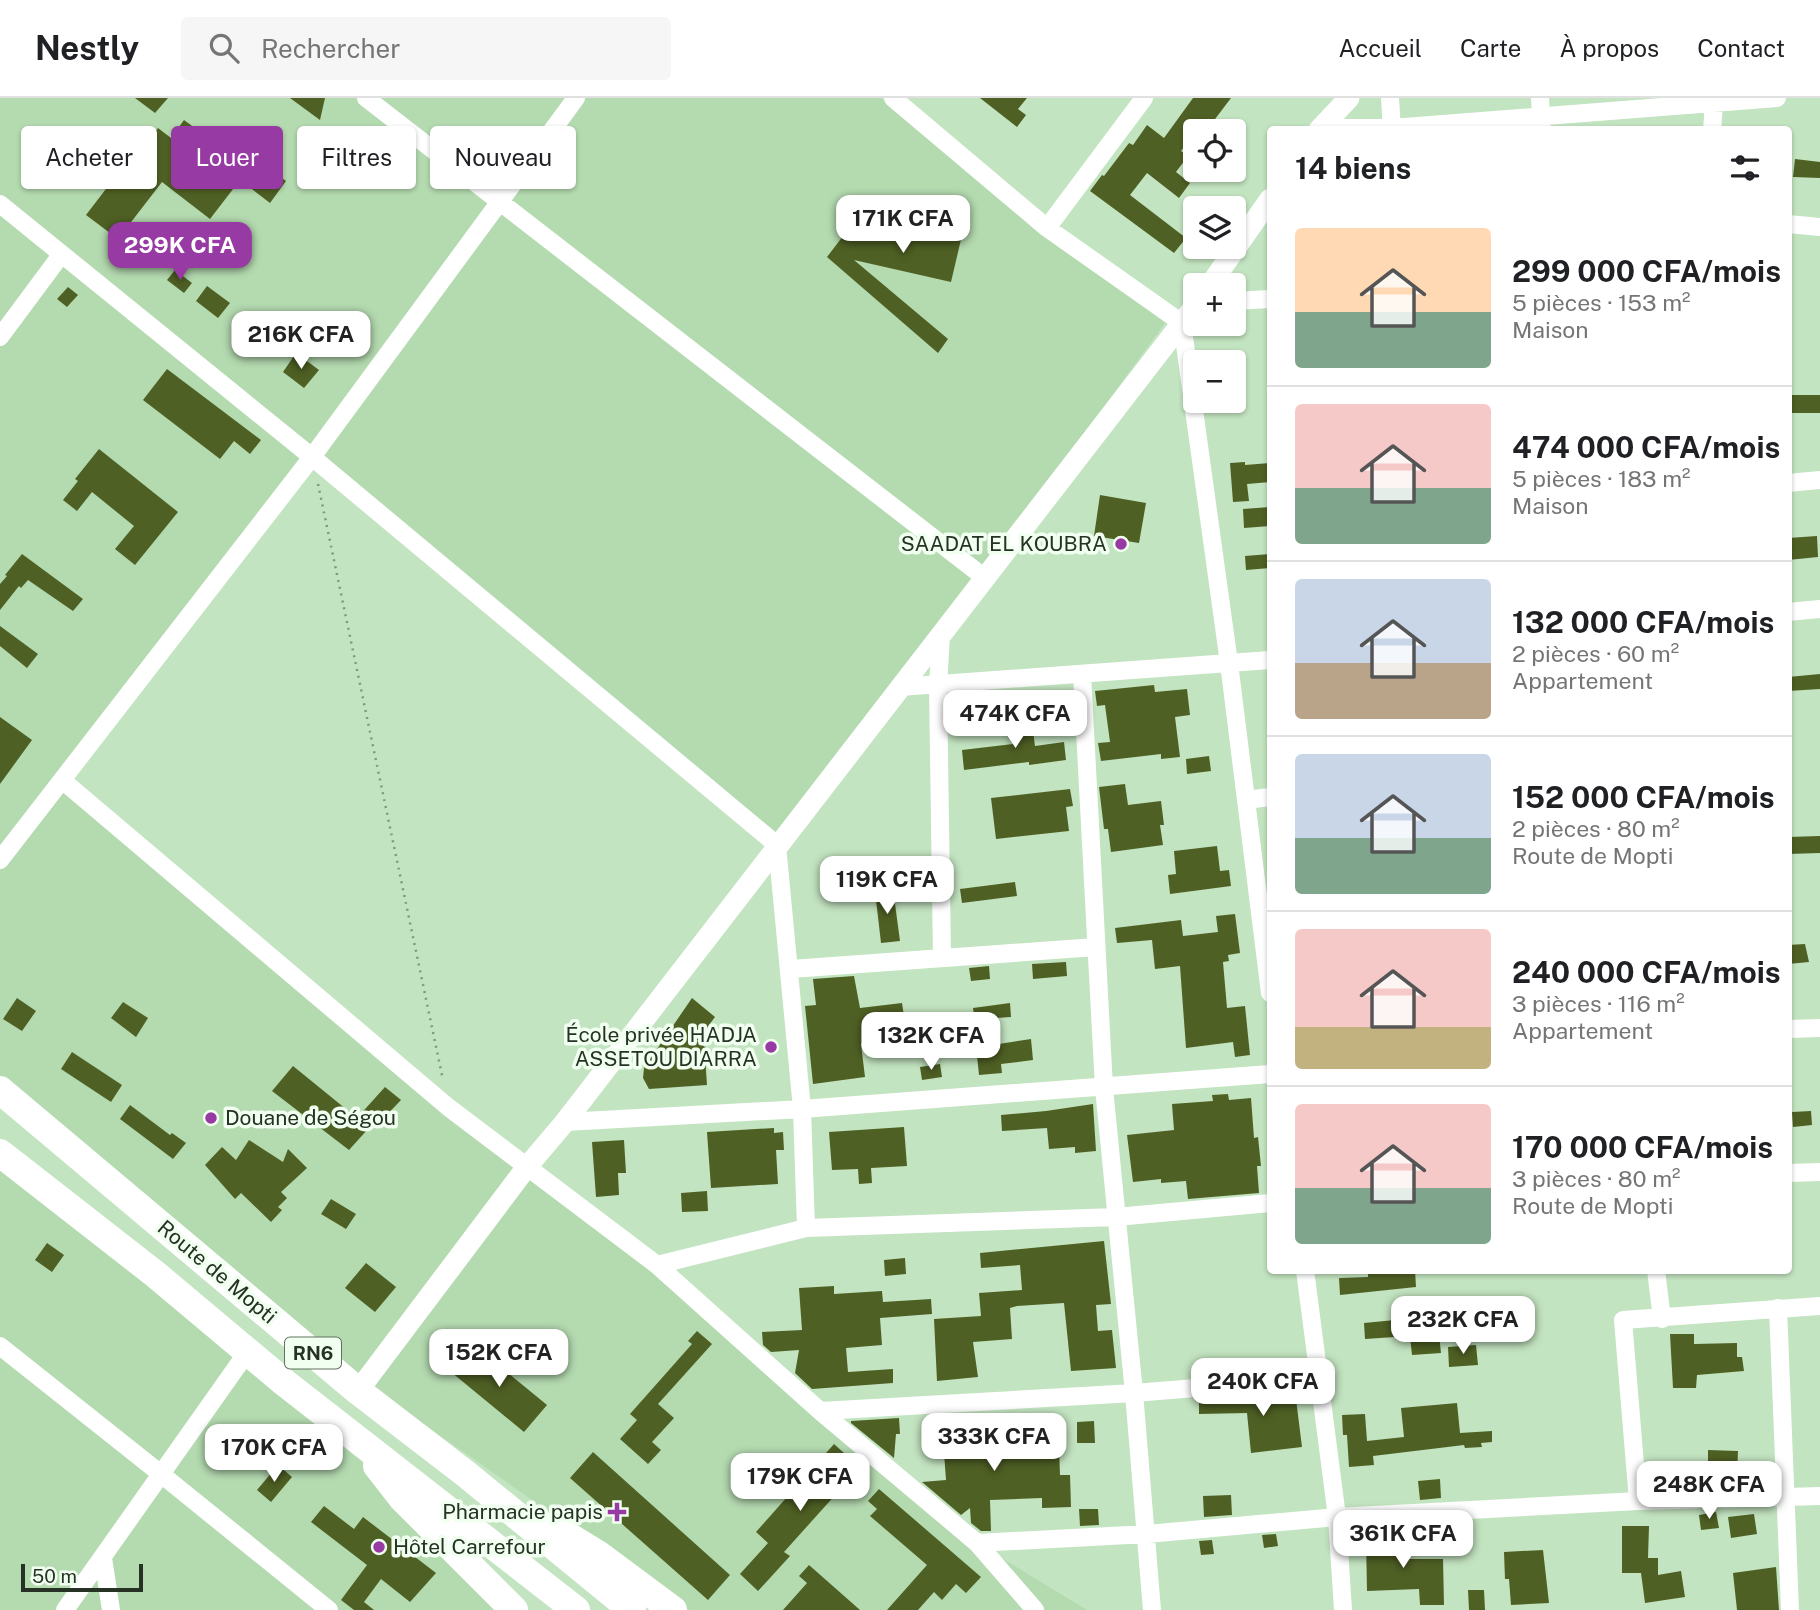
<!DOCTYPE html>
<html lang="fr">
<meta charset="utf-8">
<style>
:root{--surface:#fff;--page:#f6f6f6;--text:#202124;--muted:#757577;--line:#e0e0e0;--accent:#983aa4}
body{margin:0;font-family:"Public Sans",sans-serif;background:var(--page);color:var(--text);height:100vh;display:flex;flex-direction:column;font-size:26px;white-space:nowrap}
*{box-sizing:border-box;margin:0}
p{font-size:23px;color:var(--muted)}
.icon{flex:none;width:38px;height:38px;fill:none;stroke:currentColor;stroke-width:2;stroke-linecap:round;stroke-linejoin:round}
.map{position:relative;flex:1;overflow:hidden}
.side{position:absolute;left:1267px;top:28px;width:525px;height:1148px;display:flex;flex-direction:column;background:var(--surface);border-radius:7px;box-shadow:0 2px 5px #0004}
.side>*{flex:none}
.banner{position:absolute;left:21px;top:28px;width:665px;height:63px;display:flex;gap:14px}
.buttons{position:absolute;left:1183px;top:21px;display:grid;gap:14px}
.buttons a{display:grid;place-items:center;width:63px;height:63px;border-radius:7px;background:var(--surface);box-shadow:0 2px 5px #0004;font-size:35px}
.scale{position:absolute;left:21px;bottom:18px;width:122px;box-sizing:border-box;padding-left:7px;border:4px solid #253224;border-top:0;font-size:19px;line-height:24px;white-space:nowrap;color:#253224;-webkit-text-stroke:5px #f1fff0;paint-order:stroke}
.price{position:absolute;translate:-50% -60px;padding:0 16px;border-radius:14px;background:#fff;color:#222;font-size:23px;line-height:46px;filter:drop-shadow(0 2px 4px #0008)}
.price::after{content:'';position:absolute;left:50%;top:42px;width:21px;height:16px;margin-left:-10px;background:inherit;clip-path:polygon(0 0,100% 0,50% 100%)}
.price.selected{background:var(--accent);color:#fff}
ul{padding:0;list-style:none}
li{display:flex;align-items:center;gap:21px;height:175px;padding:0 28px}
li+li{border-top:2px solid var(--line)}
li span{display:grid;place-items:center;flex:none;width:196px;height:140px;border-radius:7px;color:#555}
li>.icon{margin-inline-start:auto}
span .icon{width:84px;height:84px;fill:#fffc;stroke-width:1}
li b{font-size:30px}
h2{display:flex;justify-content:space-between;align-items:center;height:84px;padding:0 28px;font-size:30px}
.tag{padding:0 24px;border-radius:7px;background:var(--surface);box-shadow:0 2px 5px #0004;font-size:24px;line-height:63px}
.tag.selected{background:var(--accent);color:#fff}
header{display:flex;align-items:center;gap:42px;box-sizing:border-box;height:98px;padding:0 35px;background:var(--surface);border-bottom:2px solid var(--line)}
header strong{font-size:33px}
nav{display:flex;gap:38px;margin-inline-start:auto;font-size:24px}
.search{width:490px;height:63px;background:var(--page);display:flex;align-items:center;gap:18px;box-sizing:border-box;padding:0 24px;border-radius:7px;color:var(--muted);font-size:26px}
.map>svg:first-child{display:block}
.built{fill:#b4dab0}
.building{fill:#4f6024}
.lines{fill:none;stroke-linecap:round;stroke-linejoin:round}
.path{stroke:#80997e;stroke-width:2.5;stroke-dasharray:2 5;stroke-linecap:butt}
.minor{stroke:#fff;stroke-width:18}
.tertiary{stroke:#fff;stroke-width:21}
.trunk{stroke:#fff;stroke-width:28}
.poi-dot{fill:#983aa4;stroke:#f1fff0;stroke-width:2.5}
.labels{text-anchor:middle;stroke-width:7;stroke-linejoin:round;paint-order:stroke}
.shield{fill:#f1fff0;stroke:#627061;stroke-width:2}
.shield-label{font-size:19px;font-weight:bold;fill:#253224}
.poi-label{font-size:21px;fill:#253224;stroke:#f1fff0;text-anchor:end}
.street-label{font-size:21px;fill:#253224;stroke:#f1fff0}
</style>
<header>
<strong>Nestly</strong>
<div class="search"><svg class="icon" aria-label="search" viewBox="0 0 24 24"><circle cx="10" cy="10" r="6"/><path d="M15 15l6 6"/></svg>Rechercher</div>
<nav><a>Accueil</a><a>Carte</a><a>À propos</a><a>Contact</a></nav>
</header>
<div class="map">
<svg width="1820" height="1512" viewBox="0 0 1820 1512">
<rect width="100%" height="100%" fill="#c3e4c0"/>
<path class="built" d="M0,0H881L1165,225L899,589L777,747L312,359L62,682L448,1009L657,1167L977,1445L1087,1512H689L368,1287L0,1001Z
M0,1063L422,1414L516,1512H0Z"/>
<path class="building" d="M135,0H168L155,15Z
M290,0H325L320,22Z
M980,0H1027L1018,11L1026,17L1017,29Z
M1193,0H1231L1206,33L1200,28L1181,53L1188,58L1176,74L1190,85L1179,100L1147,75L1130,97L1186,140L1174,155L1090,93L1102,77L1104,78L1129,45L1133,47L1147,27L1164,40Z
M184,22L199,33L191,44L215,63L225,50L247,67L253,58L286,83L270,105L240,82L210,121L162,84L118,141L86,117L125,66L129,69L158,30L171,40Z
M1795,61L1820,64V80L1793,79Z
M896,98L955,112L954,118L966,120L951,184L854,162L948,241L938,255L827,159L866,108L887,135Z
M218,141L231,151L217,169L205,159Z
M175,172L192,185L184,195L167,182Z
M207,188L230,205L218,220L196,203Z
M68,189L78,197L67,209L57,201Z
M296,255L319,272L304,290L283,274Z
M167,271L261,342L250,356L234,343L220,361L143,302Z
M1788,297H1820V315H1788Z
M99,351L178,414L135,467L115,451L134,428L92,394L77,413L63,402L78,383L75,381Z
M1245,364V367L1270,365V384L1247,386L1249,403L1233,404L1230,365Z
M1100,397L1146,405L1139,445L1094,438Z
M1270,409V428L1244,430L1243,411Z
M1817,438L1818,459L1788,462V440Z
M22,456L83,501L73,513L28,482L21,490L19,488L0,512V486L7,478L5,477Z
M1270,456V470L1246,472L1245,458Z
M0,528L38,556L27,570L0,548Z
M1820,576V591L1788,593V579Z
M1154,587L1155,594L1187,591L1190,617L1175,619L1180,659L1161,661V656L1101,663L1098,645L1110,644L1105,607L1097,608L1095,593Z
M1031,618L1035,648L1064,644L1066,662L1029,667V664L964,672L962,652L1013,646L1010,621Z
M0,619L32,642L0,686Z
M1209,658L1211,673L1187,676L1186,661Z
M1125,686L1128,707L1161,703L1164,727H1160L1163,747L1111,754L1108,731H1104L1099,689Z
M1070,691L1073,708L1066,709L1069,733L996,741L991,700Z
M1820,738V755L1788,756V739Z
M1217,748L1220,773L1229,772L1231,788L1170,796L1168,777L1176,776L1174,753Z
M1015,784L1017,798L962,805L960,791Z
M893,791L900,843L881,845L875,793Z
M1235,816L1240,855L1228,857L1229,863L1223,864L1227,910L1245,908L1250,957L1235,959L1233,944L1186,950L1180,868L1155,871L1152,842L1117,845L1115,830L1181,822L1183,838L1218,834L1216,818Z
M1805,846L1809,864L1788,866V847Z
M1066,864L1067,878L1033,881L1032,866Z
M989,868L990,881L971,883L969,870Z
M854,878L860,910L902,905L905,925L862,930L864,945L861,946L865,979L813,986L805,908L816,907L813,881Z
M17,900L36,913L22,933L3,921Z
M692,900L715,919L697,943L709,952L705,957L707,987L649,991L643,980L644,970Z
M123,904L148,920L136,939L111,920Z
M1010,905L1011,919L996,920L999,946L1031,941L1033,962L1001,966L1002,975L979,977L976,948L944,952L941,929L975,924L973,910Z
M72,954L122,987L111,1004L61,971Z
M940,966L942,979L922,982L920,969Z
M293,968L357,1020L385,989L401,1002L380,1024L377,1021L349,1052L272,993Z
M1228,996L1229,1002L1251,1000L1254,1040L1258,1039L1261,1068H1257L1259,1095L1188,1101L1186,1083L1161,1085V1081L1133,1084L1127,1037L1174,1032L1172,1006L1213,1003L1212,997Z
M1093,1006L1096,1053L1075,1055V1049L1049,1051L1047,1030L1002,1033L1001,1017L1046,1013Z
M130,1007L170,1037L172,1035L186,1045L173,1061L120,1021Z
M1811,1013L1812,1027L1793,1029L1792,1014Z
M904,1029L907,1068L871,1070L872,1085L859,1086L858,1071L832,1072L829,1034Z
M774,1030V1035L783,1034L784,1052H776L778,1086L711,1090L707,1034Z
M249,1042L283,1064L288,1051L307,1070L281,1094L287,1100L278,1109L282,1112L271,1124L241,1095L235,1101L205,1067L222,1049L236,1062Z
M624,1042L626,1075H618L619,1097L596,1099L592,1044Z
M707,1093L708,1113L682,1114L681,1095Z
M331,1101L356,1116L346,1131L321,1116Z
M1104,1143L1111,1206L1096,1207L1098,1233L1112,1232L1116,1270L1071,1273L1064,1205L1017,1208L1010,1210L1012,1241L973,1244L978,1279L937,1283L934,1221L981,1218L979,1195L1022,1192L1020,1167L981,1170L980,1155Z
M47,1145L64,1157L52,1174L35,1162Z
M905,1160L906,1176L885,1178L884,1162Z
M366,1165L396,1189L375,1214L345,1190Z
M1400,1172H1415L1416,1189L1340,1197L1339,1180L1368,1179V1176Z
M834,1188V1196L882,1193L883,1204L931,1201L932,1216L880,1220L882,1247L846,1250L848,1274L893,1271V1285L812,1291L795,1275L799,1252L771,1254L763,1247L762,1234L802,1232L799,1190Z
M1521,1203L1523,1220L1505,1222L1503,1205Z
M1437,1218L1441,1255L1412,1257L1410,1238L1365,1241L1364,1225Z
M697,1233L712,1246L658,1306L674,1320L652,1344L661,1352L648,1366L620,1341L637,1322L630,1316L692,1246L688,1243Z
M1670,1236H1694V1246L1737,1245V1259H1742L1744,1273L1697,1277L1696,1290H1673Z
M474,1247L547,1307L524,1334L451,1274Z
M1476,1247L1478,1267L1449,1269L1448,1249Z
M1295,1293L1302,1349L1251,1355L1247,1315L1199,1316V1301Z
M1457,1305L1460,1335L1492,1333V1344L1481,1345L1482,1349L1465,1350L1464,1347L1373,1358L1374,1367L1349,1369L1347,1337H1343L1342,1317L1365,1316L1367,1343L1404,1339L1401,1310Z
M932,1318H948V1321L981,1320L982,1354L1031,1353V1349L1059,1348L1060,1377H1070L1071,1409L1042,1410V1400L990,1402L991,1433H981L971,1425L970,1410L961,1417L922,1384L946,1382L943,1341H932Z
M899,1320L900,1336H896L894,1360L851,1325V1323Z
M1094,1323L1095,1345H1077V1324Z
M834,1346L853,1363V1355L864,1365L784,1454L790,1458L758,1493L740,1476L768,1445L756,1434Z
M1708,1352L1738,1353L1737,1378L1708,1377Z
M593,1354L730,1477L708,1502L570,1380Z
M278,1367L292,1379L271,1404L257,1392Z
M1440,1381L1441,1400L1420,1402L1418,1383Z
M879,1391L981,1479L966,1495L956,1486L942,1502L934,1494L918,1512H887L927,1467L870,1418L877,1411L868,1403Z
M1231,1397L1232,1417L1204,1419L1203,1398Z
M324,1408L354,1431L363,1419L436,1475L410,1504L381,1481L364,1504L374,1512H354L341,1502L367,1467L311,1424Z
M1079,1411H1098L1099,1427L1080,1428Z
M1716,1414L1719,1430L1701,1432L1699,1417Z
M1754,1416L1757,1436L1731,1440L1728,1419Z
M1622,1428H1649L1648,1460H1658V1477L1681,1473L1685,1499L1645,1505L1641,1475H1622Z
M1276,1436L1278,1448L1264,1450L1262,1437Z
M1407,1437L1409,1461H1443L1444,1507H1420L1419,1491L1367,1493L1366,1440Z
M1212,1442L1214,1456L1201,1457L1199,1443Z
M1543,1452L1549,1505L1511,1507L1509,1481H1505L1504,1454Z
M809,1467L860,1512H783L807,1485L799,1478Z
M1776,1469L1779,1512H1737L1733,1475Z
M1468,1492H1484L1485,1512H1469Z"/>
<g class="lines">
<path class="path" d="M318,386L443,982"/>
<path class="minor" d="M366,0L985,480
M893,0L1047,130L1182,225L1229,565L1270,895
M1390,0L1392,32
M1540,0L1542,32
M1320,30H1392L1777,0
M1712,32L1714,6
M0,106L312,359L777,747L802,1011L806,1130
M1788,126L1820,129
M1047,130L1144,0
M1234,203L1270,201
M0,239L61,157
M1788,385L1820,382
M1788,514L1820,511
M941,537L938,588L942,859
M1082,576L1104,990L1134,1295L1152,1512
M899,589L1270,562
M62,682L448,1009L657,1167L820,1313L977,1445L1035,1512
M1246,702L1270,699
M0,762L312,359L576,0
M791,871L1096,849
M1788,931L1820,930
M565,1024L802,1011L1270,976
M1788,1075L1820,1074
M657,1167L806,1130L1116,1119L1270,1105
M1305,1172L1337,1419L1343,1512
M1656,1172L1662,1221
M1778,1210L1790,1512
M0,1248L161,1376L329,1512
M820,1313L1134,1295L1319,1280
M1638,1403L1623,1222L1820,1208
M977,1445L1147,1436L1337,1419L1638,1403L1820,1398
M103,1460L111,1512
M65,1512L248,1253"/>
<path class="tertiary" d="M1319,32L1349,0
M1210,187L1270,101
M358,1293L526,1070L565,1024L1195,208"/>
<path class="trunk" d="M0,992L358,1293L466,1376L632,1512
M0,1055L155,1176L285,1285L576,1512
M377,1368L402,1400L514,1512
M552,1428L599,1457L673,1512"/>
</g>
<g class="poi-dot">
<circle cx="1121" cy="446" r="7"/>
<circle cx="771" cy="949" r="7"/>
<circle cx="211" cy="1020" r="7"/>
<path d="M613.5 1403.5h7v7h7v7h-7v7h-7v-7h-7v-7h7z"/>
<circle cx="379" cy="1449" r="7"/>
</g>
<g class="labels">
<rect class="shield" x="285" y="1239.5" width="56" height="31" rx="5"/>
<g class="shield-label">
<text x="313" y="1262">RN6</text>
</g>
<g class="poi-label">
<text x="1107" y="453">SAADAT EL KOUBRA</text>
<text x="757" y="944">École privée HADJA<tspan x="757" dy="24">ASSETOU DIARRA</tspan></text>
<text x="225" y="1027" text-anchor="start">Douane de Ségou</text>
<text x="603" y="1421">Pharmacie papis</text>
<text x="393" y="1456" text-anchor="start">Hôtel Carrefour</text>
</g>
<g class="street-label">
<text transform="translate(217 1174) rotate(40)" y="7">Route de Mopti</text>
</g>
</g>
</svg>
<div class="buttons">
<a><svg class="icon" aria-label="locate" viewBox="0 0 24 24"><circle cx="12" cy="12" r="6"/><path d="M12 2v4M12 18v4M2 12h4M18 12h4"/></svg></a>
<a><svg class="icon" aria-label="layers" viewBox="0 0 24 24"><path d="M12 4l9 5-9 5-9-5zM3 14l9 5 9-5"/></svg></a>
<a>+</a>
<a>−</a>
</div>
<div class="scale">50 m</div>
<b class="price" style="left:903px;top:157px">171K CFA</b>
<b class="price selected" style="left:180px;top:184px">299K CFA</b>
<b class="price" style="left:301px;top:273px">216K CFA</b>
<b class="price" style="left:1015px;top:652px">474K CFA</b>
<b class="price" style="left:887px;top:818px">119K CFA</b>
<b class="price" style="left:931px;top:974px">132K CFA</b>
<b class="price" style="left:1463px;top:1258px">232K CFA</b>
<b class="price" style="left:499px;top:1291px">152K CFA</b>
<b class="price" style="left:1263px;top:1320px">240K CFA</b>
<b class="price" style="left:994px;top:1375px">333K CFA</b>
<b class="price" style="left:274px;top:1386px">170K CFA</b>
<b class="price" style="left:800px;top:1415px">179K CFA</b>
<b class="price" style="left:1709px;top:1423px">248K CFA</b>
<b class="price" style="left:1403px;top:1472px">361K CFA</b>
<div class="banner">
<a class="tag">Acheter</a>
<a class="tag selected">Louer</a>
<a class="tag">Filtres</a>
<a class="tag">Nouveau</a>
</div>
<section class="side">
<h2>14 biens<svg class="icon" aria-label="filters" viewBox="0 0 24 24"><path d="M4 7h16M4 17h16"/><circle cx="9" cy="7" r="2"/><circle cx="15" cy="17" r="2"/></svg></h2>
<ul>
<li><span style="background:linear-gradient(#ffd9b3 60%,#7fa58c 0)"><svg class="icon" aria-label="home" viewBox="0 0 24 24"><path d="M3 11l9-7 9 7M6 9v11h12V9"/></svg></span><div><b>299 000 CFA/mois</b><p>5 pièces · 153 m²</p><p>Maison</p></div></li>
<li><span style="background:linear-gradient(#f6c9c9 60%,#7fa58c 0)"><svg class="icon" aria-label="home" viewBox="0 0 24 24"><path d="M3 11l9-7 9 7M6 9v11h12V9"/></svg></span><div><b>474 000 CFA/mois</b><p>5 pièces · 183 m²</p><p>Maison</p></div></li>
<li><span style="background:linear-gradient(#c9d6e8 60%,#b9a48a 0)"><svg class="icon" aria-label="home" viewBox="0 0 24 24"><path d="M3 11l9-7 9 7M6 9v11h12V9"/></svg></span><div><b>132 000 CFA/mois</b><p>2 pièces · 60 m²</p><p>Appartement</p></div></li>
<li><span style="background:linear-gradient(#c9d6e8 60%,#7fa58c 0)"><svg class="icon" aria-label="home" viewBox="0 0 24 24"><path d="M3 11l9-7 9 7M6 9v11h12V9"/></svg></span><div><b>152 000 CFA/mois</b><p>2 pièces · 80 m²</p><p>Route de Mopti</p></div></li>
<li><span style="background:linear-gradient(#f6c9c9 70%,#c2b280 0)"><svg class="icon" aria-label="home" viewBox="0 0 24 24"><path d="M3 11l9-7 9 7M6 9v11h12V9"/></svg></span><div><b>240 000 CFA/mois</b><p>3 pièces · 116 m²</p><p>Appartement</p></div></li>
<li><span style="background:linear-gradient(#f6c9c9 60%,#7fa58c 0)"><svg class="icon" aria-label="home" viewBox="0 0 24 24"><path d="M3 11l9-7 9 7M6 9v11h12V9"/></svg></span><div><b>170 000 CFA/mois</b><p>3 pièces · 80 m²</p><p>Route de Mopti</p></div></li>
</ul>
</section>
</div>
